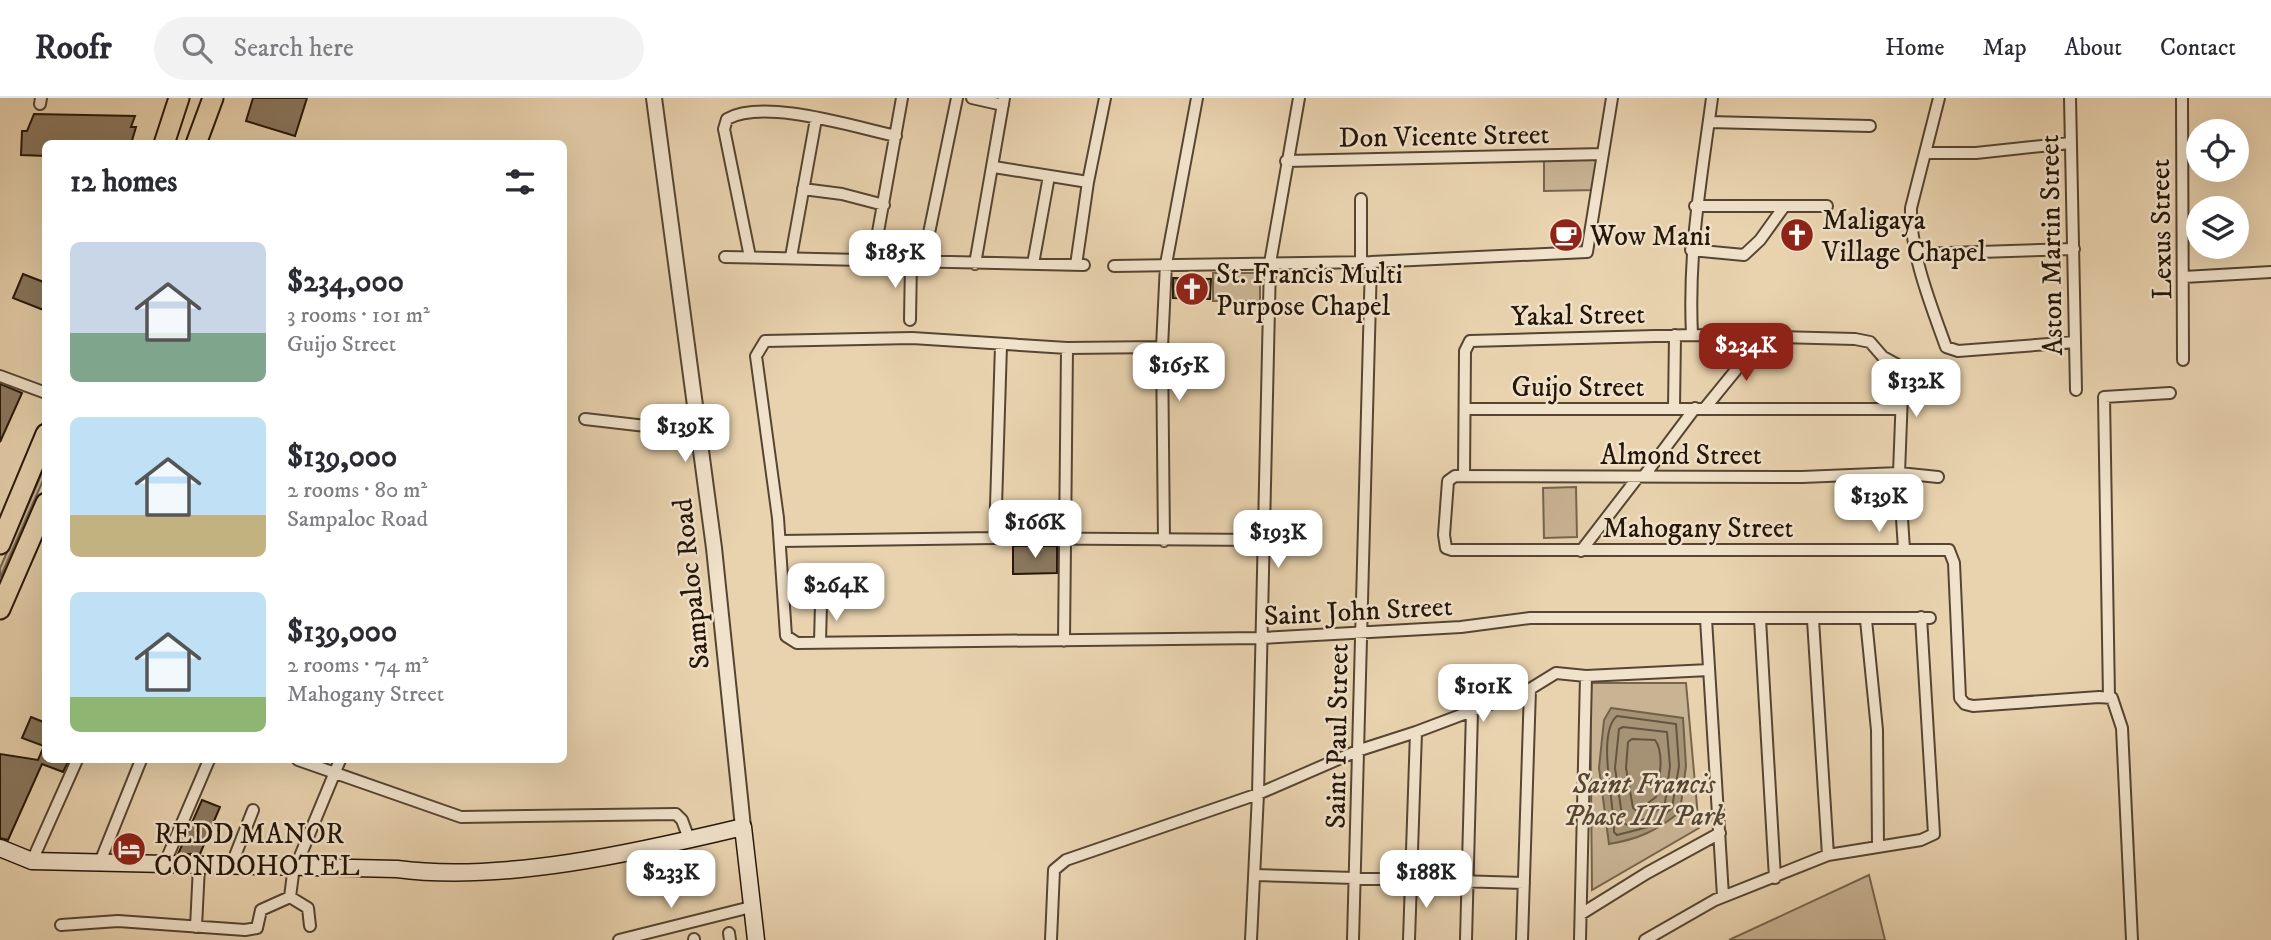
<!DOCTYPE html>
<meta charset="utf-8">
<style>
:root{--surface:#fff;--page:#f2f2f3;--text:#2b2b33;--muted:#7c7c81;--line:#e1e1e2;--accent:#8f2418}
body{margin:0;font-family:"IM FELL DW Pica",serif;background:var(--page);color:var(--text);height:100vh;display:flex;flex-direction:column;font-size:26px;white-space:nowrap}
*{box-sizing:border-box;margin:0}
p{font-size:23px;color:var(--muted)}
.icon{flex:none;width:38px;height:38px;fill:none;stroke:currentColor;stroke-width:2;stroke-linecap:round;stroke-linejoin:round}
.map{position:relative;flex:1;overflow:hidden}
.drawer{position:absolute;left:42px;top:42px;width:525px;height:623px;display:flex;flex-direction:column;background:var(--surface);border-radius:10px;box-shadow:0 7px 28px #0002}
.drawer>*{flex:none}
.fabs{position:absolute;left:2186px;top:21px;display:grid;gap:14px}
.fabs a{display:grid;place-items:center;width:63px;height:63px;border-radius:50%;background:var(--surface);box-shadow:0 7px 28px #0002;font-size:35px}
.price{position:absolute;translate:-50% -60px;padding:0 16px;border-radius:14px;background:#fff;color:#222;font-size:23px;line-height:46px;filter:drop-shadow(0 2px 4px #0008)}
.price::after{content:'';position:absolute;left:50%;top:42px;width:21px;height:16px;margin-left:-10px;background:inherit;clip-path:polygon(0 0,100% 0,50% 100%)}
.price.on{background:var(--accent);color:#fff}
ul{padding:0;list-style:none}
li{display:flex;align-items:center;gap:21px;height:175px;padding:0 28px}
li span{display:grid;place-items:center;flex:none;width:196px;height:140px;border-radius:10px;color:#555}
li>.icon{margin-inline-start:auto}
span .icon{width:84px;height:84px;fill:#fffc;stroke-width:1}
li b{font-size:30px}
h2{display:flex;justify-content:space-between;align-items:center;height:84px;padding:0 28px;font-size:30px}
header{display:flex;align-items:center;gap:42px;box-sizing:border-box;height:98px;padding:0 35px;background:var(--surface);border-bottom:2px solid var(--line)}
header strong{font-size:33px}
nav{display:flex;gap:38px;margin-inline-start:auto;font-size:24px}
.search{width:490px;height:63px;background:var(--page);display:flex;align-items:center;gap:18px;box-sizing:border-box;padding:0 24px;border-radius:38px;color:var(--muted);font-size:26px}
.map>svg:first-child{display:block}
.green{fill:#c8b393;stroke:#76644e;stroke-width:2}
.water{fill:#a69376;stroke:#72614a;stroke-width:2}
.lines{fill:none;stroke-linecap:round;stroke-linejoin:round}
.shore{stroke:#65543f;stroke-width:2}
.building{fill:#8a785f;stroke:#241608;stroke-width:2}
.minor-casing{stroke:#554532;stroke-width:14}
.tertiary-casing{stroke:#554532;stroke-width:18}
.secondary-casing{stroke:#241608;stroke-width:19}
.trunk-casing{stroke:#241608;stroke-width:23}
.minor{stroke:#f1e2cb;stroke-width:10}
.tertiary{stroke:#f1e2cb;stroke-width:14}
.secondary{stroke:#f1e2cb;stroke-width:16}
.trunk{stroke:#e9d3af;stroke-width:19}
.labels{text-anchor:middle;stroke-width:5;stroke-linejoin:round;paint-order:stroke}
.street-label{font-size:28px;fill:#241608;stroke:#f1e2cb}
.poi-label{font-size:28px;fill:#241608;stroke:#f1e2cb;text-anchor:start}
.park-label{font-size:28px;font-style:italic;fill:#554532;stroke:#f1e2cb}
</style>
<header>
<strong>Roofr</strong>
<div class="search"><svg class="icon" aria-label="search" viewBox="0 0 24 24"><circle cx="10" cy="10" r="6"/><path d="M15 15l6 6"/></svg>Search here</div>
<nav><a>Home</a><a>Map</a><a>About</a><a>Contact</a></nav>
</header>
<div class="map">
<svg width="2271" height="842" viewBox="0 0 2271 842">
<rect width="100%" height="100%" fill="#e9d3af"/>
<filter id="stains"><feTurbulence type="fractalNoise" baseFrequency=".00286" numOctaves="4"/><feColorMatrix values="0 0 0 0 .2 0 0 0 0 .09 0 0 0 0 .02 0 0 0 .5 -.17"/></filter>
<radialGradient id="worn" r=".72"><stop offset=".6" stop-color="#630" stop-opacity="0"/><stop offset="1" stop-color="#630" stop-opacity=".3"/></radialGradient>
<path class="green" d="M1602,58L1596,92L1544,93V60Z
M1213,175H1260V203H1213Z
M45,368V378L0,480V470Z
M1576,389L1577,439L1544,440L1543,390Z
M1590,585H1686L1699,730L1592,792Z
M1869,777L1885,842H1729Z"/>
<path class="water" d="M1611,610L1683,620L1686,668L1680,714C1656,733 1639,741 1609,746L1599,670L1604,622Z"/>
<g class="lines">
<path class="shore" d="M1617,618L1676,626L1679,668L1672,710L1652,728L1617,737L1614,734C1615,708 1596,635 1617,618Z
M1623,629L1667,634L1670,668L1665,705L1648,720L1627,727L1623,724L1615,670L1619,631Z
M1632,641L1655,642C1665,655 1659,683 1656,699L1637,713L1633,710L1626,670L1628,644Z"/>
</g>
<path class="building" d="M253,0H307L295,38L246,23Z
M34,16L135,18L131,29H136L131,46H46V58L21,57L22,33H27Z
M23,176L46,185L43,201L46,202V213L13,200Z
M1173,180L1211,181L1210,201L1173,200Z
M0,286L22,295L0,344Z
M1013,448H1057V475L1013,476Z
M31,619L46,625V662H69L63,674L42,666L8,742L0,740V656L38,662L44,648L22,640Z
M202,702L220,709L200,756H178Z"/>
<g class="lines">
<g class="minor-casing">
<path id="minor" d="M972,0L1003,7
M1939,0L1911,110C1910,156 1931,207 1946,249L1958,253L2075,244
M2070,0L2076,292
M2182,0L2183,262
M40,6L41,0
M1709,24L1870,28
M1925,55H1976L2070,45
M1286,63L1603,56
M994,69L1088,84
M803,91L842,96L884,107
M1361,101V163
M1695,108H1827
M1691,152L1744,157L1760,142L1783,110
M1917,156L2074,151
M725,159L1084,167
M750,159L724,31L727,21C764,0 854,29 896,38
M791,159L816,21
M873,162L902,0
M923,164L957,0
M975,166L1004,0
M1033,166L1049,78
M1076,167L1088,84L1105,0
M1114,168L1371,164L1587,154L1612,0
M2184,179L2271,174
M910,222L911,163
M1692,237C1688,152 1701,83 1712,0
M1162,249L1067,250L912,240L765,243L756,258L778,420L786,538L797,545L1262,540L1461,529L1530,520H1930
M0,278L46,295
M1674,310L1675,237
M1705,310L1762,240
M1465,311H1901
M585,321L698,334
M1464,378L1465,253L1470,243L1692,237L1855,241L1870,244L1883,259L1903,270L1899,375L1904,451
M1644,378L1695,310
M1938,379L1899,375L1802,379L1455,378L1448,383L1444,437L1446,450L1452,452H1949L1954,465L1960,600L1965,606L1973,608L2099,599L2112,600L2122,630L2132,842
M995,440L1001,247
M780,443L995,440L1263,442
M1164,443L1162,249L1166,166L1197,0
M1581,453L1638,379
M1706,521L1723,798
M1760,521L1775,780
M1813,522L1828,757
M1866,522L1877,632L1878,747
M1064,543L1067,250
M820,544L821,506
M2109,599L2104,299L2170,295
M298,662L461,719L676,716L682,722L689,741
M32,763L77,662
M100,764L141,662
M164,767L209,662
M231,768L253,712
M294,768L290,799L308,810L310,828
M296,768L340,662
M1256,777L1524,785
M1581,816L1647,775L1720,735
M61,827L118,823L245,832L257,830L261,812L290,799
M196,829L199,768
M729,835L730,842
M694,841V842
M619,842L751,809
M1051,842L1054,772L1066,762L1258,696L1357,653L1416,634L1530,591L1556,575L1586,578L1709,572
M1251,842L1258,696L1270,165L1299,0
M1353,842L1371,164
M1409,842L1416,634
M1466,842L1472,613
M1522,842L1530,591
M1580,842L1586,578
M1645,842L1715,802L1828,757L1921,742L1934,736L1921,519"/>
</g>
<g class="tertiary-casing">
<path id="tertiary" d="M654,0L714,450L743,729"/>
</g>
<g class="secondary-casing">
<path id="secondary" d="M0,750L32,763L397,771C504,785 638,754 743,729L756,842"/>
</g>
<g class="trunk-casing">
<path id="trunk" d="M164,46L179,0
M196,46L213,0
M0,446L46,336
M0,511L46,405"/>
</g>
<use href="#minor" class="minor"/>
<use href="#tertiary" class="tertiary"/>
<use href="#secondary" class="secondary"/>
<use href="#trunk" class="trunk"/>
</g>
<defs>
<g id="cafe-disc" transform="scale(1.75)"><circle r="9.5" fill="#8f2418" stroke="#f1e2cb"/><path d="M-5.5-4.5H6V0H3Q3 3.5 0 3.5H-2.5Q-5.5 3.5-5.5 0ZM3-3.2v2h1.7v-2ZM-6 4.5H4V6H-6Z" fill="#fff"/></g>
<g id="church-disc" transform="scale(1.75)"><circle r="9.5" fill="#8f2418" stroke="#f1e2cb"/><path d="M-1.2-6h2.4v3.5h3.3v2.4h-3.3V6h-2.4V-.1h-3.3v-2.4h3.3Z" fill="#fff"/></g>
<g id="hotel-disc" transform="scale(1.75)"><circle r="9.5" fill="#8f2418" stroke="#f1e2cb"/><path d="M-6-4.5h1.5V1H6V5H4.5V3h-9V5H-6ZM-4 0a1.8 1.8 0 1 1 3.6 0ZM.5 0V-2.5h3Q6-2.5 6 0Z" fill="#fff"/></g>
</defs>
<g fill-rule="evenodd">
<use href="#cafe-disc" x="1566" y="137"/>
<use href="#church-disc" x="1797" y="137"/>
<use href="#church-disc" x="1192" y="191"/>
<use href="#hotel-disc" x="129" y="751"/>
</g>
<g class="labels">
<g class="street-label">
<text transform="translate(1444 37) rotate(-1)" y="10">Don Vicente Street</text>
<text transform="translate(2160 131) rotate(-91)" y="10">Lexus Street</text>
<text transform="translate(2050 147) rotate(-91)" y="10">Aston Martin Street</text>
<text transform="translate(1578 216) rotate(-1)" y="10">Yakal Street</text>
<text x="1578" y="298">Guijo Street</text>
<text x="1681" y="366">Almond Street</text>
<text x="1698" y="439">Mahogany Street</text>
<text transform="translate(690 486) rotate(-96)" y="10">Sampaloc Road</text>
<text transform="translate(1358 512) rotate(-3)" y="10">Saint John Street</text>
<text transform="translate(1336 638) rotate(-89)" y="10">Saint Paul Street</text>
</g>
<g class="poi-label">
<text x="1822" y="131">Maligaya<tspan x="1822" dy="32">Village Chapel</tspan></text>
<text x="1590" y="147">Wow Mani</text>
<text x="1216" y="185">St. Francis Multi<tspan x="1216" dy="32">Purpose Chapel</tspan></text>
<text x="154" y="745">REDD MANOR<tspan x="154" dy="32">CONDOHOTEL</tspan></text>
</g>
<g class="park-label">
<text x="1644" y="695">Saint Francis<tspan x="1644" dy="32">Phase III Park</tspan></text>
</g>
</g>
<rect width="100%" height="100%" filter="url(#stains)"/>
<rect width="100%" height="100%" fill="url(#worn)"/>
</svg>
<div class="fabs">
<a><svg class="icon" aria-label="locate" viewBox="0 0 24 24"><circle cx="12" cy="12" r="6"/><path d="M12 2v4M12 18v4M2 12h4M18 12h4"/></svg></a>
<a><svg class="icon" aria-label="layers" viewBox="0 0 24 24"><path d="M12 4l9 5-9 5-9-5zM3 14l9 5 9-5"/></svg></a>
</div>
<b class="price" style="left:895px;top:192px">$185K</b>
<b class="price on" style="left:1746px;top:285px">$234K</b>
<b class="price" style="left:1179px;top:305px">$165K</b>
<b class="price" style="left:1916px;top:321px">$132K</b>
<b class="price" style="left:685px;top:366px">$139K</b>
<b class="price" style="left:1879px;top:436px">$139K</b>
<b class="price" style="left:1035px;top:462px">$166K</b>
<b class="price" style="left:1278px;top:472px">$193K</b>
<b class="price" style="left:836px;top:525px">$264K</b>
<b class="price" style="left:1483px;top:626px">$101K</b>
<b class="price" style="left:671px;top:812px">$233K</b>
<b class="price" style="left:1426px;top:812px">$188K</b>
<section class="drawer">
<h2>12 homes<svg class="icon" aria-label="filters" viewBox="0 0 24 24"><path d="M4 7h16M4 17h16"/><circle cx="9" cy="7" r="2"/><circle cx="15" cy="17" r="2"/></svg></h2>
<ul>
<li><span style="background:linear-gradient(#c9d6e8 65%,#7fa58c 0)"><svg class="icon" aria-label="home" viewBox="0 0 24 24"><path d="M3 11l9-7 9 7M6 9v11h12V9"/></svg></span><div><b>$234,000</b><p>3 rooms · 101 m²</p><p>Guijo Street</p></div></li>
<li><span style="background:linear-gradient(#bfe0f5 70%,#c2b280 0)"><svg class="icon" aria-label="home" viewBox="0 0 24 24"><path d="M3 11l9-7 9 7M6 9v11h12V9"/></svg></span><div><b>$139,000</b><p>2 rooms · 80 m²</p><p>Sampaloc Road</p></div></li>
<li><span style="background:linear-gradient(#bfe0f5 75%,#8fb573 0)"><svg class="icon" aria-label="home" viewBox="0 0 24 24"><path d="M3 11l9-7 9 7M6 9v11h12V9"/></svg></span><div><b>$139,000</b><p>2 rooms · 74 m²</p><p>Mahogany Street</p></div></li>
</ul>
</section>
</div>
